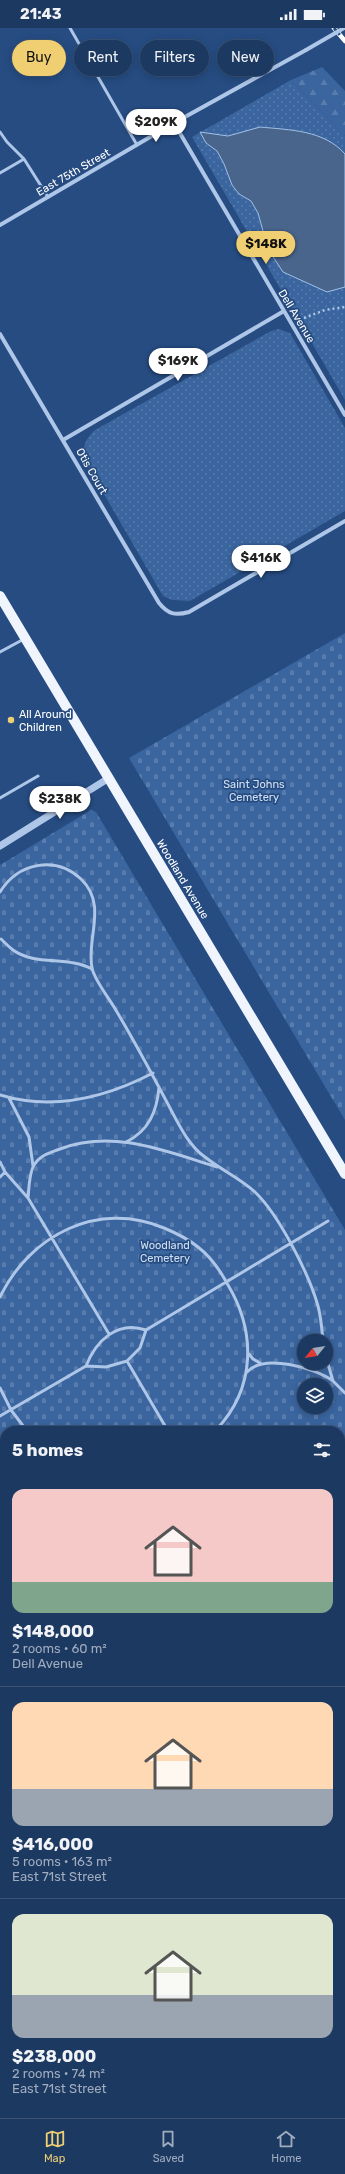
<!DOCTYPE html>
<meta charset="utf-8">
<style>
:root{--surface:#1c3962;--page:#29446b;--text:#f1f3f6;--muted:#a0acbe;--line:#3a5377;--accent:#f0cf73}
body{margin:0;font-family:Rubik,sans-serif;background:var(--page);color:var(--text);height:100vh;display:flex;flex-direction:column;font-size:15px;white-space:nowrap}
*{box-sizing:border-box;margin:0}
p{font-size:13px;color:var(--muted)}
.icon{flex:none;width:22px;height:22px;fill:none;stroke:currentColor;stroke-width:2;stroke-linecap:round;stroke-linejoin:round}
.map{position:relative;flex:1;overflow:hidden}
.drawer{position:absolute;left:0px;top:1398px;width:345px;height:692px;display:flex;flex-direction:column;background:var(--surface);border-radius:16px 16px 0 0;box-shadow:0 2px 10px #0003,0 0 0 1px var(--line)}
.drawer>*{flex:none}
.banner{position:absolute;left:12px;top:12px;width:321px;height:36px;display:flex;gap:8px}
.needle{width:26px;rotate:240deg}
.controls{position:absolute;left:297px;top:1306px;display:grid;gap:8px}
.controls a{display:grid;place-items:center;width:36px;height:36px;border-radius:50%;background:var(--surface);box-shadow:0 2px 10px #0003,0 0 0 1px var(--line);font-size:20px}
.price{position:absolute;translate:-50% -34px;padding:0 9px;border-radius:14px;background:#fff;color:#222;font-size:13px;line-height:26px;filter:drop-shadow(0 1px 2px #0008)}
.price::after{content:'';position:absolute;left:50%;top:24px;width:12px;height:9px;margin-left:-6px;background:inherit;clip-path:polygon(0 0,100% 0,50% 100%)}
.price.current{background:var(--accent);color:#111}
ul{padding:0;list-style:none}
li{display:grid;align-content:center;gap:8px;height:212px;padding:0 12px}
li+li{border-top:1px solid var(--line)}
li span{display:grid;place-items:center;height:124px;border-radius:12px;color:#555}
li>.icon{margin-inline-start:auto}
span .icon{width:72px;height:72px;fill:#fffc;stroke-width:1}
li b{font-size:17px}
h2{display:flex;justify-content:space-between;align-items:center;height:48px;padding:0 12px;font-size:17px}
.chip{padding:0 14px;border-radius:18px;background:var(--surface);box-shadow:0 2px 10px #0003,0 0 0 1px var(--line);font-size:14px;line-height:36px}
.chip.current{background:var(--accent);color:#111}
.status{display:flex;justify-content:space-between;align-items:center;height:28px;padding:0 20px;background:var(--surface);direction:ltr}
.status svg{height:11px;fill:currentColor}
.menu{display:flex;justify-content:space-around;align-items:center;height:56px;border-top:1px solid var(--line);background:var(--surface);font-size:11px;color:var(--muted)}
.menu a{display:grid;justify-items:center;gap:2px}
.menu .current{color:var(--accent)}
.map>svg:first-child{display:block}
.grass{fill:url(#grass-dots)}
.forest{fill:url(#forest-firs)}
.cemetery{fill:url(#cemetery-stones);fill-rule:evenodd}
.pitch{fill:#3a659f}
.water{fill:#4a658c;stroke:#a2c1e7}
.lines{fill:none;stroke-linecap:round;stroke-linejoin:round}
.path{stroke:#aec6e7;stroke-width:2.5;stroke-dasharray:2 3;stroke-linecap:butt}
.service{stroke:#aec6e7;stroke-width:3}
.minor{stroke:#aec6e7;stroke-width:4}
.tertiary{stroke:#aec6e7;stroke-width:7}
.primary{stroke:#eff4fd;stroke-width:10}
.rail-casing{stroke:#fff;stroke-width:4.5}
.rail{stroke:#264c82;stroke-width:3;stroke-dasharray:9;stroke-linecap:butt}
.minor-bridge{stroke:#aec6e7;stroke-width:4}
.poi-dot{fill:#f0cf73;stroke:#264c82;stroke-width:1.5}
.labels{text-anchor:middle;stroke-width:3.5;stroke-linejoin:round;paint-order:stroke}
.street-label{font-size:11px;fill:#fff;stroke:#264c82}
.poi-label{font-size:11px;fill:#fff;stroke:#264c82;text-anchor:start}
.park-label{font-size:11px;fill:#d1e1f5;stroke:#264c82}
</style>
<div class="status"><b>21:43</b><svg viewBox="0 0 49 12"><path d="M0 12V9h3v3zM5 12V6h3v6zM10 12V3h3v9zM15 12V0h3v12zM26 1h20v11H26zM47 4h2v5h-2z"/></svg></div>
<div class="map">
<svg width="345" height="2090" viewBox="0 0 345 2090">
<defs>
<pattern id="grass-dots" width="8" height="8" patternUnits="userSpaceOnUse"><rect width="8" height="8" fill="#3a659f"/><path d="M2 2h.1M6 6h.1" fill="none" stroke="#587cad" stroke-width="1.8" stroke-linecap="round"/></pattern>
<pattern id="forest-firs" width="22" height="20" patternUnits="userSpaceOnUse"><rect width="22" height="20" fill="#3a659f"/><path d="M5 1l3.5 6h-7zM16 11l3.5 6h-7z" fill="#587cad"/></pattern>
<pattern id="cemetery-stones" width="16" height="16" patternUnits="userSpaceOnUse"><rect width="16" height="16" fill="#3a659f"/><path d="M2 7V4a2 2 0 0 1 4 0v3zM10 15v-3a2 2 0 0 1 4 0v3z" fill="#587cad"/></pattern>
</defs>
<rect width="100%" height="100%" fill="#264c82"/>
<path class="grass" d="M291,52L345,108V372L192,109Z
M279,301L290,305L345,400V483L190,573L172,572L163,568L83,430C83,417 86,410 95,402L271,303Z"/>
<path class="forest" d="M322,39L345,63V108L291,52Z"/>
<path class="cemetery" d="M345,605V1092L129,730Z
M91,782L96,784L345,1202V1659L340,1662V1403H5V1862L0,1865V837ZM304,1313H326V1335H304ZM304,1357H326V1379H304Z"/>
<path class="pitch" d="M340,2051L345,2059V2089L319,2090L316,2085H340Z
M183,2085H300L303,2090H173Z"/>
<path class="water" d="M260,99C290,102 324,102 345,126V259L327,264L283,244L268,221L258,185L251,173L239,166L232,157L224,136L217,123L206,115L200,104L228,108Z"/>
<g class="lines">
<path class="path" d="M304,290L325,282L345,279
M340,2022L345,2031"/>
<path class="service" d="M70,0L137,117
M0,104L7,114L24,131L48,169
M0,145L24,131
M0,624L24,611
M0,770L38,748
M0,864C18,835 55,827 81,851C108,877 86,910 92,940C94,951 108,969 114,979C134,1012 152,1046 170,1080C179,1097 189,1118 205,1129C221,1142 240,1150 255,1164C279,1187 309,1246 318,1278C321,1289 322,1302 323,1313
M1,911C5,915 9,919 13,922C35,938 68,928 92,941
M0,1067C53,1083 105,1070 153,1045
M9,1070L29,1109L33,1138
M126,1114C149,1103 157,1083 159,1059
M0,1134L5,1144
M0,1149L5,1144L28,1170L109,1306
M28,1170C29,1160 29,1145 34,1137C40,1127 50,1125 60,1121C113,1101 165,1123 217,1139
M0,1269C30,1207 98,1172 164,1200C176,1205 188,1211 198,1219C211,1229 220,1242 228,1257C256,1304 256,1360 216,1402
M249,1326L253,1331L260,1335
M326,1329L333,1353L345,1365
M127,1333L168,1403
M86,1338C96,1313 117,1292 146,1302
M247,1344C264,1325 315,1340 333,1353
M0,1360L11,1382L27,1403
M0,1388L86,1338L106,1339L127,1333L140,1320L146,1302L328,1193
M0,1487L5,1491
M340,1530L345,1526
M0,1586L5,1588
M340,1626L345,1625
M0,1694L5,1689
M0,1794L5,1790"/>
<path class="minor" d="M174,95L345,387
M0,197L174,95L306,22
M0,306L159,575C168,586 175,588 189,584L345,493
M63,412L284,283
M340,1687L345,1684
M0,1889L5,1886
M340,1990L345,1992
M95,2090L104,2085"/>
<path class="tertiary" d="M0,818L109,750"/>
<path class="primary" d="M0,568L345,1146"/>
<g class="rail-casing">
<path id="rail" d="M334,0L345,13"/>
</g>
<use href="#rail" class="rail"/>
<path class="minor-bridge" d="M306,22L344,0"/>
</g>
<circle class="poi-dot" cx="11" cy="692" r="4"/>
<g class="labels">
<g class="street-label">
<text transform="translate(73 144) rotate(-30)" y="4">East 75th Street</text>
<text transform="translate(297 288) rotate(59)" y="4">Dell Avenue</text>
<text transform="translate(92 443) rotate(60)" y="4">Otis Court</text>
<text transform="translate(183 851) rotate(59)" y="4">Woodland Avenue</text>
</g>
<g class="poi-label">
<text x="19" y="690">All Around<tspan x="19" dy="13">Children</tspan></text>
</g>
<g class="park-label">
<text x="254" y="760">Saint Johns<tspan x="254" dy="13">Cemetery</tspan></text>
<text x="165" y="1221">Woodland<tspan x="165" dy="13">Cemetery</tspan></text>
</g>
</g>
</svg>
<div class="controls">
<a><svg class="needle" viewBox="-14 -14 28 28"><path d="M0-13l5 13h-10z" fill="#e53935"/><path d="M0 13l5-13h-10z" fill="#a0acbe"/></svg></a>
<a><svg class="icon" aria-label="layers" viewBox="0 0 24 24"><path d="M12 4l9 5-9 5-9-5zM3 14l9 5 9-5"/></svg></a>
</div>
<b class="price" style="left:156px;top:115px">$209K</b>
<b class="price current" style="left:266px;top:237px">$148K</b>
<b class="price" style="left:178px;top:354px">$169K</b>
<b class="price" style="left:261px;top:551px">$416K</b>
<b class="price" style="left:60px;top:792px">$238K</b>
<div class="banner">
<a class="chip current">Buy</a>
<a class="chip">Rent</a>
<a class="chip">Filters</a>
<a class="chip">New</a>
</div>
<section class="drawer">
<h2>5 homes<svg class="icon" aria-label="filters" viewBox="0 0 24 24"><path d="M4 7h16M4 17h16"/><circle cx="9" cy="7" r="2"/><circle cx="15" cy="17" r="2"/></svg></h2>
<ul>
<li><span style="background:linear-gradient(#f6c9c9 75%,#7fa58c 0)"><svg class="icon" aria-label="home" viewBox="0 0 24 24"><path d="M3 11l9-7 9 7M6 9v11h12V9"/></svg></span><div><b>$148,000</b><p>2 rooms · 60 m²</p><p>Dell Avenue</p></div></li>
<li><span style="background:linear-gradient(#ffd9b3 70%,#9aa5b1 0)"><svg class="icon" aria-label="home" viewBox="0 0 24 24"><path d="M3 11l9-7 9 7M6 9v11h12V9"/></svg></span><div><b>$416,000</b><p>5 rooms · 163 m²</p><p>East 71st Street</p></div></li>
<li><span style="background:linear-gradient(#dfe7d0 65%,#9aa5b1 0)"><svg class="icon" aria-label="home" viewBox="0 0 24 24"><path d="M3 11l9-7 9 7M6 9v11h12V9"/></svg></span><div><b>$238,000</b><p>2 rooms · 74 m²</p><p>East 71st Street</p></div></li>
</ul>
</section>
</div>
<nav class="menu">
<a class="current"><svg class="icon" aria-label="map" viewBox="0 0 24 24"><path d="M3 6l6-2 6 2 6-2v14l-6 2-6-2-6 2zM9 4v14M15 6v14"/></svg>Map</a>
<a><svg class="icon" aria-label="saved" viewBox="0 0 24 24"><path d="M7 4h10v16l-5-4-5 4z"/></svg>Saved</a>
<a><svg class="icon" aria-label="home" viewBox="0 0 24 24"><path d="M3 11l9-7 9 7M6 9v11h12V9"/></svg>Home</a>
</nav>
